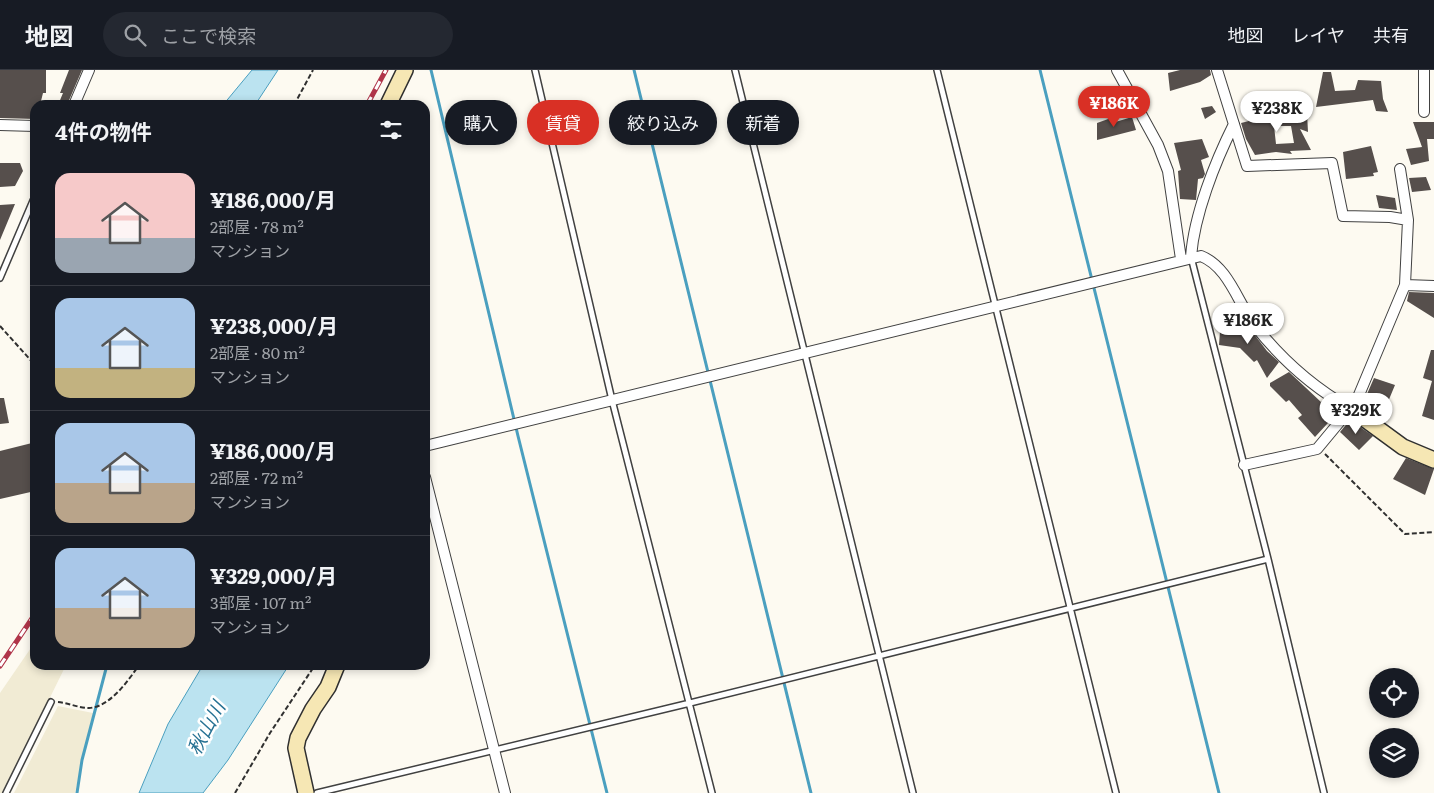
<!DOCTYPE html>
<html lang="ja">
<meta charset="utf-8">
<style>
:root{--surface:#171b24;--page:#242831;--text:#f1f3f6;--muted:#9ea1a6;--line:#363941;--accent:#d93025}
body{margin:0;font-family:Literata,"Noto Sans JP",serif;background:var(--page);color:var(--text);height:100vh;display:flex;flex-direction:column;font-size:19px;white-space:nowrap}
*{box-sizing:border-box;margin:0}
p{font-size:16px;color:var(--muted)}
.icon{flex:none;width:28px;height:28px;fill:none;stroke:currentColor;stroke-width:2;stroke-linecap:round;stroke-linejoin:round}
.map{position:relative;flex:1;overflow:hidden}
.sheet{position:absolute;left:30px;top:30px;width:400px;height:570px;display:flex;flex-direction:column;background:var(--surface);border-radius:15px;box-shadow:0 2px 8px #0003}
.sheet>*{flex:none}
.banner{position:absolute;left:445px;top:30px;width:475px;height:45px;display:flex;gap:10px}
.controls{position:absolute;left:1369px;top:598px;display:grid;gap:10px}
.controls a{display:grid;place-items:center;width:50px;height:50px;border-radius:50%;background:var(--surface);box-shadow:0 2px 8px #0003;font-size:25px}
.price{position:absolute;translate:-50% -42px;padding:0 11px;border-radius:18px;background:#fff;color:#222;font-size:16px;line-height:32px;filter:drop-shadow(0 1px 2px #0008)}
.price::after{content:'';position:absolute;left:50%;top:30px;width:15px;height:11px;margin-left:-8px;background:inherit;clip-path:polygon(0 0,100% 0,50% 100%)}
.price.active{background:var(--accent);color:#fff}
ul{padding:0;list-style:none}
li{display:flex;align-items:center;gap:15px;height:125px;padding:0 25px}
li+li{border-top:1px solid var(--line)}
li span{display:grid;place-items:center;flex:none;width:140px;height:100px;border-radius:15px;color:#555}
li>.icon{margin-inline-start:auto}
span .icon{width:60px;height:60px;fill:#fffc;stroke-width:1}
li b{font-size:21px}
h2{display:flex;justify-content:space-between;align-items:center;height:60px;padding:0 25px;font-size:21px}
.tag{padding:0 18px;border-radius:22px;background:var(--surface);box-shadow:0 2px 8px #0003;font-size:18px;line-height:45px}
.tag.active{background:var(--accent);color:#fff}
header{display:flex;align-items:center;gap:30px;box-sizing:border-box;height:70px;padding:0 25px;background:var(--surface);border-bottom:1px solid var(--line)}
header strong{font-size:24px}
nav{display:flex;gap:28px;margin-inline-start:auto;font-size:18px}
.search{width:350px;height:45px;background:var(--page);display:flex;align-items:center;gap:12px;box-sizing:border-box;padding:0 18px;border-radius:28px;color:var(--muted);font-size:19px}
.map>svg:first-child{display:block}
.farmland{fill:#f1ebd4}
.water{fill:#bbe3f0;stroke:#4a9fbf}
.lines{fill:none;stroke-linecap:round;stroke-linejoin:round}
.stream{stroke:#4a9fbf;stroke-width:3}
.building{fill:#564f4c;fill-rule:evenodd}
.lane-casing{stroke:#414141;stroke-width:8}
.street-casing{stroke:#414141;stroke-width:12}
.secondary-casing{stroke:#303030;stroke-width:18}
.path{stroke:#303030;stroke-width:2;stroke-dasharray:5 2.5;stroke-linecap:butt}
.lane{stroke:#fff;stroke-width:5}
.street{stroke:#fff;stroke-width:10}
.secondary{stroke:#f6e7b4;stroke-width:15}
.rail-casing{stroke:#b0354a;stroke-width:5}
.rail{stroke:#fff;stroke-width:3;stroke-dasharray:9;stroke-linecap:butt}
.labels{text-anchor:middle;stroke-width:5;stroke-linejoin:round;paint-order:stroke}
.water-label{font-size:19px;font-style:italic;fill:#257193;stroke:#fff}
</style>
<header>
<strong>地図</strong>
<div class="search"><svg class="icon" aria-label="search" viewBox="0 0 24 24"><circle cx="10" cy="10" r="6"/><path d="M15 15l6 6"/></svg>ここで検索</div>
<nav><a>地図</a><a>レイヤ</a><a>共有</a></nav>
</header>
<div class="map">
<svg width="1434" height="723" viewBox="0 0 1434 723">
<rect width="100%" height="100%" fill="#fdfaf1"/>
<path class="farmland" d="M35,572V595H66L3,723H0V623Z
M58,636L93,643L75,723H14Z"/>
<path class="water" d="M252,0H278L255,35H223Z
M203,595H289L228,690L203,723H139L168,654Z"/>
<g class="lines">
<path class="stream" d="M431,0L518,366L607,723
M634,0L811,723
M1040,0L1219,723
M77,723L82,690L107,595"/>
</g>
<path class="building" d="M0,0H46V23H43L40,35H35V49L0,48Z
M69,0H82L67,35H58L63,23H60Z
M1180,0H1210L1211,5L1200,12L1170,21L1168,3Z
M1323,2H1331L1335,21L1355,20L1358,10L1381,11L1383,29L1388,42L1376,41L1373,30L1316,37Z
M1212,36L1216,42L1205,49L1201,38Z
M1285,42L1307,43L1308,62L1300,59L1311,80L1290,81L1292,84L1276,82L1255,85L1246,69L1241,53ZM1274,56H1291L1294,73L1276,74Z
M1132,47L1136,60L1097,70V53L1111,48L1112,53Z
M1413,52H1434V69H1427L1429,91L1411,95L1406,79L1422,77Z
M1202,69L1209,87L1201,90L1205,104L1203,108L1198,109L1196,130L1180,129L1178,101L1181,100L1174,73Z
M1371,76L1378,102L1373,103L1374,106L1346,109L1343,82Z
M0,93H20L23,101L15,116L0,117Z
M1426,107L1431,120L1412,122L1409,108Z
M1376,125L1395,128L1397,140L1379,138Z
M15,134L0,170V135Z
M1409,222L1434,223V248L1407,231Z
M1241,247L1267,281L1279,292L1267,308L1257,290L1254,292L1240,278L1219,275L1220,261Z
M1431,280H1434V350L1422,346L1432,311L1423,308Z
M1289,302L1321,332L1324,330L1340,340L1315,367L1298,348L1302,345L1289,330L1286,332L1270,316V313Z
M1374,308L1395,315L1385,339L1364,331Z
M0,328H4L9,353L0,354Z
M1350,350L1373,366L1359,380L1340,362Z
M32,373L35,383V421L0,429V381Z
M1406,388L1434,399L1425,425L1393,409Z"/>
<g class="lines">
<g class="lane-casing">
<path id="lane" d="M535,0L612,330L712,723
M735,0L913,723
M937,0L1116,723
M1191,187L1268,489L1324,723
M0,208L35,126
M6,723L51,632
M317,723L690,633L1268,489"/>
</g>
<g class="street-casing">
<path id="street" d="M1117,0L1158,75L1168,101L1181,189
M1217,0L1247,96L1332,93L1343,146L1390,147L1408,150
M1424,0V42
M74,35L89,0
M0,55L35,56
M1400,99L1408,150L1405,215
M1191,187C1194,145 1215,92 1234,54
M425,376L1201,186C1229,197 1238,234 1256,257C1283,291 1314,318 1351,339
M1244,395L1317,379L1356,332L1405,215L1434,216
M425,407L505,723"/>
</g>
<g class="secondary-casing">
<path id="secondary" d="M388,35L405,0
M1351,339L1403,377L1434,390
M306,723L296,678L298,668L313,639L328,617L337,595"/>
</g>
<path class="path" d="M294,35L313,0
M0,256L35,295
M1325,384L1405,464L1434,462
M58,632C68,633 79,638 89,638C110,637 128,611 139,595
M235,723L270,663L315,595"/>
<use href="#lane" class="lane"/>
<use href="#street" class="street"/>
<use href="#secondary" class="secondary"/>
<g class="rail-casing">
<path id="rail" d="M367,35L386,0
M0,596L35,544"/>
</g>
<use href="#rail" class="rail"/>
</g>
<g class="labels">
<g class="water-label">
<text transform="translate(206 658) rotate(-62)" y="7">秋山川</text>
</g>
</g>
</svg>
<div class="controls">
<a><svg class="icon" aria-label="locate" viewBox="0 0 24 24"><circle cx="12" cy="12" r="6"/><path d="M12 2v4M12 18v4M2 12h4M18 12h4"/></svg></a>
<a><svg class="icon" aria-label="layers" viewBox="0 0 24 24"><path d="M12 4l9 5-9 5-9-5zM3 14l9 5 9-5"/></svg></a>
</div>
<b class="price active" style="left:1114px;top:58px">¥186K</b>
<b class="price" style="left:1277px;top:63px">¥238K</b>
<b class="price" style="left:1248px;top:275px">¥186K</b>
<b class="price" style="left:1356px;top:365px">¥329K</b>
<div class="banner">
<a class="tag">購入</a>
<a class="tag active">賃貸</a>
<a class="tag">絞り込み</a>
<a class="tag">新着</a>
</div>
<section class="sheet">
<h2>4件の物件<svg class="icon" aria-label="filters" viewBox="0 0 24 24"><path d="M4 7h16M4 17h16"/><circle cx="9" cy="7" r="2"/><circle cx="15" cy="17" r="2"/></svg></h2>
<ul>
<li><span style="background:linear-gradient(#f6c9c9 65%,#9aa5b1 0)"><svg class="icon" aria-label="home" viewBox="0 0 24 24"><path d="M3 11l9-7 9 7M6 9v11h12V9"/></svg></span><div><b>¥186,000/月</b><p>2部屋 · 78 m²</p><p>マンション</p></div></li>
<li><span style="background:linear-gradient(#a9c7e8 70%,#c2b280 0)"><svg class="icon" aria-label="home" viewBox="0 0 24 24"><path d="M3 11l9-7 9 7M6 9v11h12V9"/></svg></span><div><b>¥238,000/月</b><p>2部屋 · 80 m²</p><p>マンション</p></div></li>
<li><span style="background:linear-gradient(#a9c7e8 60%,#b9a48a 0)"><svg class="icon" aria-label="home" viewBox="0 0 24 24"><path d="M3 11l9-7 9 7M6 9v11h12V9"/></svg></span><div><b>¥186,000/月</b><p>2部屋 · 72 m²</p><p>マンション</p></div></li>
<li><span style="background:linear-gradient(#a9c7e8 60%,#b9a48a 0)"><svg class="icon" aria-label="home" viewBox="0 0 24 24"><path d="M3 11l9-7 9 7M6 9v11h12V9"/></svg></span><div><b>¥329,000/月</b><p>3部屋 · 107 m²</p><p>マンション</p></div></li>
</ul>
</section>
</div>
